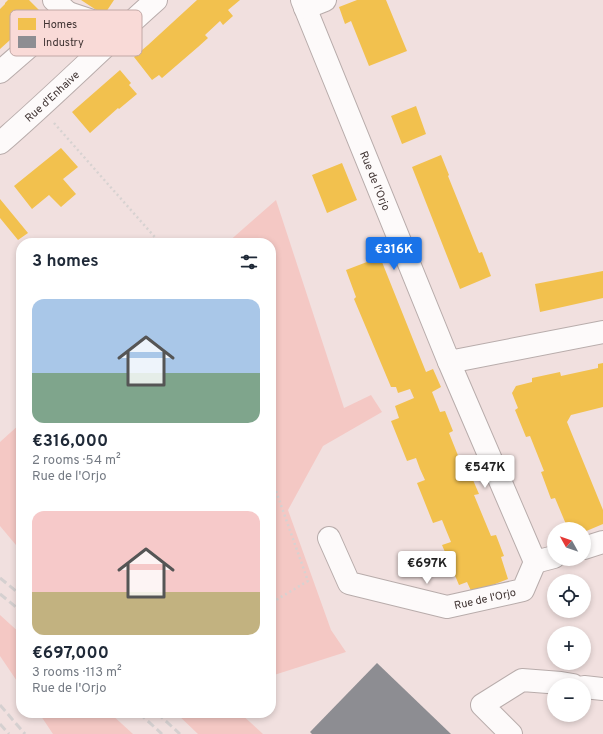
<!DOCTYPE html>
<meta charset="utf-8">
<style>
:root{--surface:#fff;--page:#f2f2f3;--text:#1f2937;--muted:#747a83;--accent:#1a73e8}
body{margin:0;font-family:Overpass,sans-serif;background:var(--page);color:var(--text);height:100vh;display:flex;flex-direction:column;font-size:15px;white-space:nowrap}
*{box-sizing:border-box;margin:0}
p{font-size:13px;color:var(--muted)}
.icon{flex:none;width:22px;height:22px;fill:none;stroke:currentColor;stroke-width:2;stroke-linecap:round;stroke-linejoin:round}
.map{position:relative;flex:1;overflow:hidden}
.side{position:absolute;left:16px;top:238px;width:260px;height:480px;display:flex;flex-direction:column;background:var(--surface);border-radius:16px;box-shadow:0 2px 6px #0003}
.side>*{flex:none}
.needle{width:26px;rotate:310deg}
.fabs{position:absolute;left:547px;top:522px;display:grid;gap:8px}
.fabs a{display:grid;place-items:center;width:44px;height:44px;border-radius:50%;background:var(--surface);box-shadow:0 2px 6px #0003;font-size:20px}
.price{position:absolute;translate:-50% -34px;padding:0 9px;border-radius:4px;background:#fff;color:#222;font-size:13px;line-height:26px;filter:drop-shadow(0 1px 2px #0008)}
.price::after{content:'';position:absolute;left:50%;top:24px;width:12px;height:9px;margin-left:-6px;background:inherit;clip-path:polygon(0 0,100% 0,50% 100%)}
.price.on{background:var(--accent);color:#fff}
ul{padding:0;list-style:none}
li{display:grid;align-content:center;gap:8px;height:212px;padding:0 16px}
li span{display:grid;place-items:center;height:124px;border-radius:12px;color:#555}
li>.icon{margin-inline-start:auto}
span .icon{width:72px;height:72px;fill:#fffc;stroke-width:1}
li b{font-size:17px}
h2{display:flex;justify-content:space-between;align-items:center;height:48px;padding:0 16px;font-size:17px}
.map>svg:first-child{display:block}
.green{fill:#f4c8c4}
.homes{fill:#f2c14e}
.industry{fill:#8d8d92}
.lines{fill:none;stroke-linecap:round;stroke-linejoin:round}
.minor-casing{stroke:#b8acab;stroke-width:24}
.path{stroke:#d7d2d1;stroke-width:2.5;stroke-dasharray:2 3;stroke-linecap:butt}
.minor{stroke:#fdfafa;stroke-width:22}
.rail{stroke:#d5d0d0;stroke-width:3;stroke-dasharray:8 4;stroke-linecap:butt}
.labels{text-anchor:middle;stroke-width:4;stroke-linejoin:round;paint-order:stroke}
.street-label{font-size:11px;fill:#403433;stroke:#f9dad7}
.key{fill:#f9dad7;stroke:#c2a8a6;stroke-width:1}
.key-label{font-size:11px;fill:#403433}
</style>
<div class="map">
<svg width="603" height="734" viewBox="0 0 603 734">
<rect width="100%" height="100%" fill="#f1e0df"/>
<path class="green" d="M276,200L344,408L371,395L382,412L323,446L288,510L331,630L346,652L271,676V243H227Z
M21,423V551L0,526V442Z
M0,615L21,634V687L0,656Z
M39,713H110L133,734H53Z
M176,713H240L263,734H198Z"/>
<path class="homes" d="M8,0H29L43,14L36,21L34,20L25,27L27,29L12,42L10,40L0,49V9L5,4V3Z
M81,0H114L104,15Z
M197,0H240L228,10L233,16L223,25L220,21L205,35L208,38L198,47L162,78L159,75L152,80L134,57L148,45Z
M357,0H386L407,51L369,66L351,21L345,24L339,7Z
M120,70L131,83L129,85L137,94L119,109L118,108L90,133L72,112Z
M416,106L426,134L402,144L391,116Z
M61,148L78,167L63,179L76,194L61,207L49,195L32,209L14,186Z
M441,155L449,175L448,176L479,253L482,252L491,276L460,289L412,167Z
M342,163L357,200L327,213L312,175Z
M0,199L28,233L18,240L0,218Z
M380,257L426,372L433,369L441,387L432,392L440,412L445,411L453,431L449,433L457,453L466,474L470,473L479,494L474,495L491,536L496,535L504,556L501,557L508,579L472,593L467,582L459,585L442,545L451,542L446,530L442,520L433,523L417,483L425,480L420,469L416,458L407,461L391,421L399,418L395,406L414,398L410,389L398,393L396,387H391L354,299L356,297L346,270Z
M603,271V298L540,312L535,284Z
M603,363V407L571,415L567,422L603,510V524L584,532V529H568L555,498L551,499L541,472L544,471L530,436L526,437L515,410L518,408L512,393L516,386L532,382V378L560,372L561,376L598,368V364Z"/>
<path class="industry" d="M377,663L451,734H312L310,732Z"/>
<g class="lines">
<g class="minor-casing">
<g id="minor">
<path d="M54,0L68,13"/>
<path id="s1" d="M302,0L449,362L603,332"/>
<path d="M305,8L325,0"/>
<path d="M0,72L68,13L92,21L112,39"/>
<path id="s2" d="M0,143C53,97 103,47 156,0"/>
<path d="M449,362L535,562L554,557"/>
<path id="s3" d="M329,538L349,583L447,607L523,590L535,562"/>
<path d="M584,548L603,542"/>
<path d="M584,687L603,689"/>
<path d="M511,734L482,705L522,680L561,683L573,685"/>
</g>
</g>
<path class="path" d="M54,123L160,243
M271,477L308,581L271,603"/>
<use href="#minor" class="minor"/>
<path class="rail" d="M0,578L21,595
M0,594L21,611
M0,705L25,734
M139,713L162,734
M157,713L180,734
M0,724L9,734"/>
</g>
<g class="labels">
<g class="street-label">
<text dy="4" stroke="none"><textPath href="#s2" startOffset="70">Rue d'Enhaive</textPath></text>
<text dy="4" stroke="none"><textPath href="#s1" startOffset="195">Rue de l'Orjo</textPath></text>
<text dy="4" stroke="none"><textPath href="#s3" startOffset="189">Rue de l'Orjo</textPath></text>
</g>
</g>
<rect x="10" y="10" width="132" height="46" rx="6" class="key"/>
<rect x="18" y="18" width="18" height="12" fill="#f2c14e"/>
<rect x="18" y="36" width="18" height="12" fill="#8d8d92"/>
<g class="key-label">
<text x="43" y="28">Homes</text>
<text x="43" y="46">Industry</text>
</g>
</svg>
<div class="fabs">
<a><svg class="needle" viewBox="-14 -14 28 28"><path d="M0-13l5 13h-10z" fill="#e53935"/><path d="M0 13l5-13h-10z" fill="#747a83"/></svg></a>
<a><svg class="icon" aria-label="locate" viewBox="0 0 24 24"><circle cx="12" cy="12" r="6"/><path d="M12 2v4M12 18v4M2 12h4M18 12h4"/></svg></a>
<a>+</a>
<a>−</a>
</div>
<b class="price on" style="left:394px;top:271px">€316K</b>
<b class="price" style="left:485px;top:489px">€547K</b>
<b class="price" style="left:427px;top:585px">€697K</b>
<section class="side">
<h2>3 homes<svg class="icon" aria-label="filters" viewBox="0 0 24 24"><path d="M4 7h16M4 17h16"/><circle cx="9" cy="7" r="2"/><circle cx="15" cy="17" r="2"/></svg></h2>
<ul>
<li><span style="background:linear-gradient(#a9c7e8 60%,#7fa58c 0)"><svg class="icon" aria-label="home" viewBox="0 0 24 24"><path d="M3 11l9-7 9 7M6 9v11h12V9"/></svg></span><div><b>€316,000</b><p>2 rooms · 54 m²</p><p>Rue de l'Orjo</p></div></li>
<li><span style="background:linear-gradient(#f6c9c9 65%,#c2b280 0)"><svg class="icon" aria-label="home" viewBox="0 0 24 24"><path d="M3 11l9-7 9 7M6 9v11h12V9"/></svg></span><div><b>€697,000</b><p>3 rooms · 113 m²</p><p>Rue de l'Orjo</p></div></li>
</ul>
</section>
</div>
